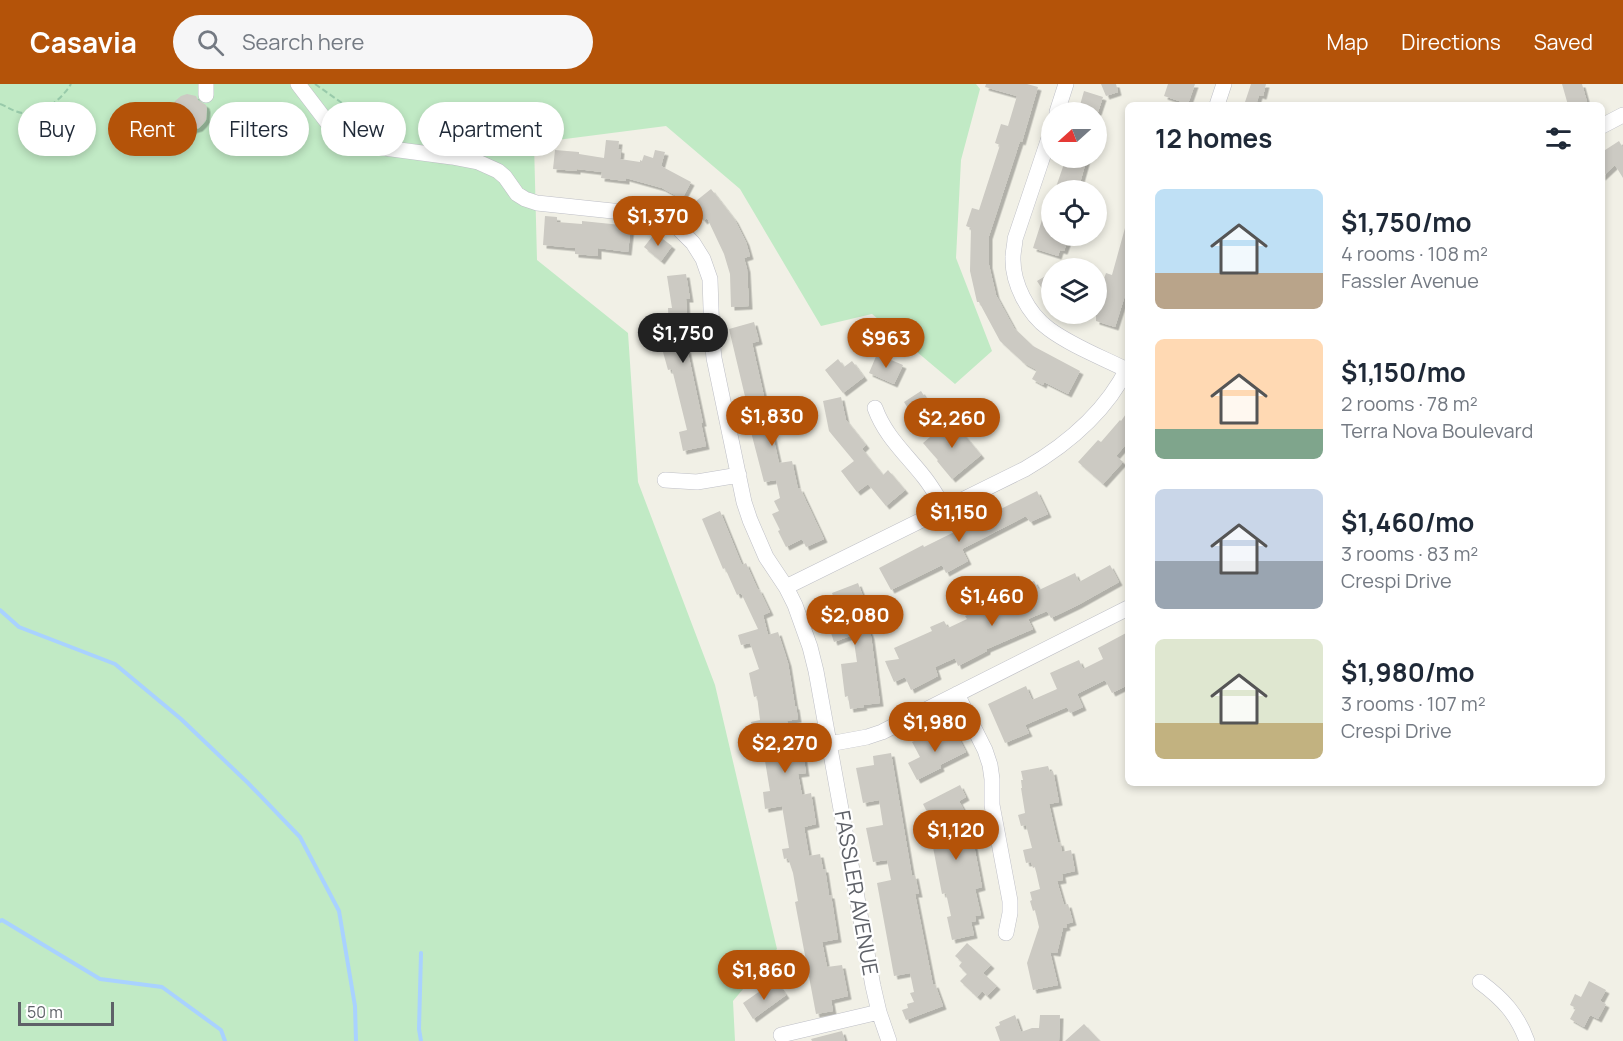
<!DOCTYPE html>
<meta charset="utf-8">
<style>
:root{--surface:#fff;--page:#f6f6f7;--text:#1f2937;--muted:#747a83;--accent:#b45309}
body{margin:0;font-family:Manrope,sans-serif;background:var(--page);color:var(--text);height:100vh;display:flex;flex-direction:column;font-size:22px;white-space:nowrap}
*{box-sizing:border-box;margin:0}
p{font-size:20px;color:var(--muted)}
.icon{flex:none;width:33px;height:33px;fill:none;stroke:currentColor;stroke-width:2;stroke-linecap:round;stroke-linejoin:round}
.map{position:relative;flex:1;overflow:hidden}
.side{position:absolute;left:1125px;top:18px;width:480px;height:684px;display:flex;flex-direction:column;background:var(--surface);border-radius:9px;box-shadow:0 3px 9px #0003}
.side>*{flex:none}
.banner{position:absolute;left:18px;top:18px;width:570px;height:54px;display:flex;gap:12px}
.needle{width:39px;rotate:249deg}
.buttons{position:absolute;left:1041px;top:18px;display:grid;gap:12px}
.buttons a{display:grid;place-items:center;width:66px;height:66px;border-radius:50%;background:var(--surface);box-shadow:0 3px 9px #0003;font-size:30px}
.scale{position:absolute;left:18px;bottom:15px;width:96px;box-sizing:border-box;padding-left:6px;border:3px solid #5e6168;border-top:0;font-size:16px;line-height:21px;white-space:nowrap;color:#5e6168;-webkit-text-stroke:4px #fff;paint-order:stroke}
.price{position:absolute;translate:-50% -51px;padding:0 14px;border-radius:21px;background:var(--accent);color:#fff;font-size:20px;line-height:39px;filter:drop-shadow(0 2px 3px #0008)}
.price::after{content:'';position:absolute;left:50%;top:36px;width:18px;height:14px;margin-left:-9px;background:inherit;clip-path:polygon(0 0,100% 0,50% 100%)}
.price.active{background:#222;color:#fff}
ul{padding:0;list-style:none}
li{display:flex;align-items:center;gap:18px;height:150px;padding:0 30px}
li span{display:grid;place-items:center;flex:none;width:168px;height:120px;border-radius:9px;color:#555}
li>.icon{margin-inline-start:auto}
span .icon{width:72px;height:72px;fill:#fffc;stroke-width:1}
li b{font-size:26px}
h2{display:flex;justify-content:space-between;align-items:center;height:72px;padding:0 30px;font-size:26px}
.chip{padding:0 21px;border-radius:27px;background:var(--surface);box-shadow:0 3px 9px #0003;font-size:21px;line-height:54px}
.chip.active{background:var(--accent);color:#fff}
header{display:flex;align-items:center;gap:36px;box-sizing:border-box;height:84px;padding:0 30px;background:var(--accent);color:#fff}
header strong{font-size:28px}
nav{display:flex;gap:33px;margin-inline-start:auto;font-size:21px}
.search{width:420px;height:54px;background:var(--page);display:flex;align-items:center;gap:15px;box-sizing:border-box;padding:0 21px;border-radius:33px;color:var(--muted);font-size:22px}
.map>svg:first-child{display:block}
.green{fill:#c1eac5}
.lines{fill:none;stroke-linecap:round;stroke-linejoin:round}
.stream{stroke:#a9d2ff;stroke-width:4}
.building{fill:#cccac3;filter:url(#shadow)}
.minor-casing{stroke:#bebfc6;stroke-width:16}
.path{stroke:#98caaa;stroke-width:2;stroke-dasharray:6 3;stroke-linecap:butt}
.minor{stroke:#fff;stroke-width:15}
.labels{text-anchor:middle;stroke-width:4.5;stroke-linejoin:round;paint-order:stroke}
.street-label{font-size:21px;fill:#5e6168;stroke:#fff}
</style>
<header>
<strong>Casavia</strong>
<div class="search"><svg class="icon" aria-label="search" viewBox="0 0 24 24"><circle cx="10" cy="10" r="6"/><path d="M15 15l6 6"/></svg>Search here</div>
<nav><a>Map</a><a>Directions</a><a>Saved</a></nav>
</header>
<div class="map">
<svg width="1623" height="957" viewBox="0 0 1623 957">
<defs>
<filter id="shadow"><feDropShadow dx="3.5" dy="3.5" stdDeviation="0" flood-color="#0004"/></filter>
</defs>
<rect width="100%" height="100%" fill="#f1f0e6"/>
<path class="green" d="M0,0H976L980,5L961,76L956,174L992,267L955,300L872,230L821,242L740,105L666,42L534,59L537,176L628,249L638,398L715,601L777,865L733,917L735,957H0Z"/>
<g class="lines">
<path class="stream" d="M0,526L19,543L115,580L181,635L248,699L300,753L339,827L355,922L356,957
M0,837L2,836L100,895L162,903L221,946L225,957
M421,957L419,945L421,869"/>
</g>
<path class="building" d="M986,0H1027L1038,3L1022,58L1020,57L989,152V181L996,211L1014,244L1033,262L1080,287L1068,310L1044,298L1043,301L1032,295L1037,286L1024,279L1000,257L979,218H977L970,187L971,144L966,142L972,124L979,126L1000,61L995,59L1001,40L1008,42L1017,12L985,3Z
M1101,0H1116L1118,8L1106,12Z
M1168,0H1195L1188,20L1164,12Z
M1251,0H1266L1263,12L1259,11L1256,21H1244Z
M1562,0H1582L1587,18L1576,21H1568Z
M1084,7L1103,13L1098,28H1078Z
M187,10L196,12L198,16L206,21L207,25L206,36L203,40L199,44L192,46H186L176,41L173,36L171,29L175,17L181,12Z
M606,56L619,57L618,65L621,66L620,75L640,78V76L642,77L644,71L653,74L655,66L665,68L661,82L691,98L682,115L662,104L626,94V97L601,94L602,88L577,85V87L553,85L555,66L579,68V70L604,74Z
M1619,57L1623,64V94L1615,81L1602,93V68Z
M1066,74H1087L1078,106H1055Z
M711,105L735,136L746,158L750,172L744,174L747,185L749,222L731,223L730,190L724,170L707,134L704,137L691,121Z
M1049,114H1052V152L1068,156L1064,167L1060,166L1058,172L1033,164Z
M545,132L557,133V138L582,140V137L631,142L628,168L598,164V172L575,170V164L543,161Z
M1125,144L1128,145V202L1115,243L1096,237V217L1106,189L1112,191Z
M655,149L672,162L661,177L644,163Z
M1052,188V220L1037,197Z
M686,190L690,215H686L688,250H684L703,339H701L706,362L683,367L679,348L687,346L672,285L668,286L663,268L670,266L668,224H672L667,192Z
M754,238L759,257L752,259L779,379L792,377L798,405L800,404L824,455L806,463L802,455L786,463L778,447L780,446L772,430L779,427L774,417L780,414L776,396L764,398L745,325H748L729,245Z
M877,270L903,281L894,300L869,289Z
M838,275L844,283L852,277L864,293L843,309L825,286Z
M921,307L935,329L918,340L904,318Z
M841,313L846,336L866,361L862,365L883,391L888,386L905,406L886,422L868,400L857,408L841,387L854,377L829,347L823,317Z
M1128,327V358L1116,372L1123,378L1103,400L1078,378L1098,356L1101,358L1120,336L1121,337Z
M951,335L981,371L952,395L937,377L938,376L923,359Z
M1037,407L1048,430L1030,438L1026,432L962,465L968,477L946,489L942,481L891,506L879,484L923,461L924,463Z
M720,427L742,481L746,479L758,506L759,505L770,528L763,531L768,551L778,548L788,579L795,622H796L798,635L787,637L791,659L801,657L806,689L798,690L802,711L811,709L816,740L804,743L809,772L820,770L823,785H825L829,811H831L838,855L822,858L827,883L842,881L848,912L831,916L833,927L816,930L795,818L798,817L793,789L788,774L784,775L782,765L789,764L782,722L765,725L763,708L770,707L763,665L753,667L750,653H753L751,638L760,636L757,612L754,613L749,589L759,585L750,559L741,561L738,551L758,545L741,509L737,511L725,484L723,485L702,435Z
M1110,481L1119,498L1078,521L1051,534L1047,527L1028,535L1033,545L987,565V567L958,582L955,574L935,583L938,592L911,606L905,593L894,598L885,577L899,575L894,564L932,547L930,543L944,537L948,544L967,535L965,532L989,520L993,529L1018,518L1013,507L1034,497L1039,506L1075,489L1079,498Z
M858,499L867,523L861,526L871,552L880,619L863,621L864,623L850,625L848,612L845,613L841,580L857,578L853,551L834,558L823,525L836,520L832,509Z
M1128,548V601L1112,609L1105,596L1077,610L1083,623L1070,629L1067,623L1025,641L1029,649L1005,659L988,620L1026,602L1032,616L1057,605L1050,589L1079,576L1083,585L1103,575L1098,564Z
M941,644L947,656L957,651L966,668L940,681L941,684L917,696L908,679L920,673L912,658Z
M891,669L912,792L915,791L919,810H915L933,901L935,900L943,922L906,936L902,926L908,924L907,920L914,918L910,909L914,908L910,889L894,892L877,799L891,796L887,776L873,778L866,744L883,741L879,716L863,719L856,684L874,681L873,672Z
M1048,682L1050,688L1053,687L1059,718L1049,720L1058,759L1060,758L1062,768L1071,766L1075,787L1062,790L1063,796L1057,797L1064,821L1068,820L1073,838L1066,840L1067,843L1063,844L1057,869L1050,868L1058,901L1033,906L1027,879L1039,843L1035,826L1033,827L1030,817L1032,816L1030,808L1040,805L1035,783L1033,784L1031,778L1026,779L1023,766L1032,764L1026,741L1021,742L1018,731L1025,729L1021,704H1022L1021,696H1023L1021,687Z
M960,701L966,713L959,717L966,730L971,757L973,756L976,772L982,803L975,805L981,831L975,832L976,837L971,838L974,851L952,856L947,833L951,832L946,809L942,810L931,753L939,752L923,720Z
M967,859L991,881L983,889L997,902L987,912L982,907L977,913L960,897L967,890L959,882L962,878L955,872Z
M1589,897L1606,906L1600,917L1606,920L1598,935L1590,931L1584,943L1570,935L1576,924L1570,921L1575,910L1581,913Z
M778,900L786,911L753,935L743,919L763,905L765,909Z
M1015,931L1021,948L1032,944H1039L1040,931H1060L1059,957H1000L995,943L1000,941L999,938Z
M1084,940L1100,957H1065Z
M842,947L845,957H812L811,955Z"/>
<g class="lines">
<g class="minor-casing">
<path id="minor" d="M298,0L327,38L345,54L362,61L452,73L478,78L498,87L505,93L517,110L525,115L537,119L641,130L662,135L678,144L693,159L703,175L710,195L712,254L714,274L744,418L750,436L766,473L786,503L795,521L810,563L816,587L873,902L879,928L889,957
M206,11V0
M1217,21L1224,0
M1057,28L1066,0
M1602,42L1623,31
M1052,45L1015,155C1015,161 1013,167 1013,173C1012,199 1028,230 1049,245C1072,262 1101,273 1127,286
M875,324C885,352 906,370 924,393C932,403 938,414 945,425
M665,396L697,398L739,391
M786,503L1025,385C1068,360 1106,328 1128,283
M957,610L985,666L990,681L992,695V721L1010,817V829L1006,849
M829,660L867,653L882,648L1128,524
M1480,898C1503,915 1517,930 1527,957
M781,951L879,928"/>
</g>
<path class="path" d="M315,0L342,19L403,52
M0,20C8,23 14,28 23,29C42,32 62,15 71,0"/>
<use href="#minor" class="minor"/>
</g>
<g class="labels">
<g class="street-label">
<text transform="translate(856 809) rotate(80)" y="7">FASSLER AVENUE</text>
</g>
</g>
</svg>
<div class="buttons">
<a><svg class="needle" viewBox="-14 -14 28 28"><path d="M0-13l5 13h-10z" fill="#e53935"/><path d="M0 13l5-13h-10z" fill="#747a83"/></svg></a>
<a><svg class="icon" aria-label="locate" viewBox="0 0 24 24"><circle cx="12" cy="12" r="6"/><path d="M12 2v4M12 18v4M2 12h4M18 12h4"/></svg></a>
<a><svg class="icon" aria-label="layers" viewBox="0 0 24 24"><path d="M12 4l9 5-9 5-9-5zM3 14l9 5 9-5"/></svg></a>
</div>
<div class="scale">50 m</div>
<b class="price" style="left:658px;top:163px">$1,370</b>
<b class="price active" style="left:683px;top:280px">$1,750</b>
<b class="price" style="left:886px;top:285px">$963</b>
<b class="price" style="left:772px;top:363px">$1,830</b>
<b class="price" style="left:952px;top:365px">$2,260</b>
<b class="price" style="left:959px;top:459px">$1,150</b>
<b class="price" style="left:992px;top:543px">$1,460</b>
<b class="price" style="left:855px;top:562px">$2,080</b>
<b class="price" style="left:935px;top:669px">$1,980</b>
<b class="price" style="left:785px;top:690px">$2,270</b>
<b class="price" style="left:956px;top:777px">$1,120</b>
<b class="price" style="left:764px;top:917px">$1,860</b>
<div class="banner">
<a class="chip">Buy</a>
<a class="chip active">Rent</a>
<a class="chip">Filters</a>
<a class="chip">New</a>
<a class="chip">Apartment</a>
</div>
<section class="side">
<h2>12 homes<svg class="icon" aria-label="filters" viewBox="0 0 24 24"><path d="M4 7h16M4 17h16"/><circle cx="9" cy="7" r="2"/><circle cx="15" cy="17" r="2"/></svg></h2>
<ul>
<li><span style="background:linear-gradient(#bfe0f5 70%,#b9a48a 0)"><svg class="icon" aria-label="home" viewBox="0 0 24 24"><path d="M3 11l9-7 9 7M6 9v11h12V9"/></svg></span><div><b>$1,750/mo</b><p>4 rooms · 108 m²</p><p>Fassler Avenue</p></div></li>
<li><span style="background:linear-gradient(#ffd9b3 75%,#7fa58c 0)"><svg class="icon" aria-label="home" viewBox="0 0 24 24"><path d="M3 11l9-7 9 7M6 9v11h12V9"/></svg></span><div><b>$1,150/mo</b><p>2 rooms · 78 m²</p><p>Terra Nova Boulevard</p></div></li>
<li><span style="background:linear-gradient(#c9d6e8 60%,#9aa5b1 0)"><svg class="icon" aria-label="home" viewBox="0 0 24 24"><path d="M3 11l9-7 9 7M6 9v11h12V9"/></svg></span><div><b>$1,460/mo</b><p>3 rooms · 83 m²</p><p>Crespi Drive</p></div></li>
<li><span style="background:linear-gradient(#dfe7d0 70%,#c2b280 0)"><svg class="icon" aria-label="home" viewBox="0 0 24 24"><path d="M3 11l9-7 9 7M6 9v11h12V9"/></svg></span><div><b>$1,980/mo</b><p>3 rooms · 107 m²</p><p>Crespi Drive</p></div></li>
</ul>
</section>
</div>
